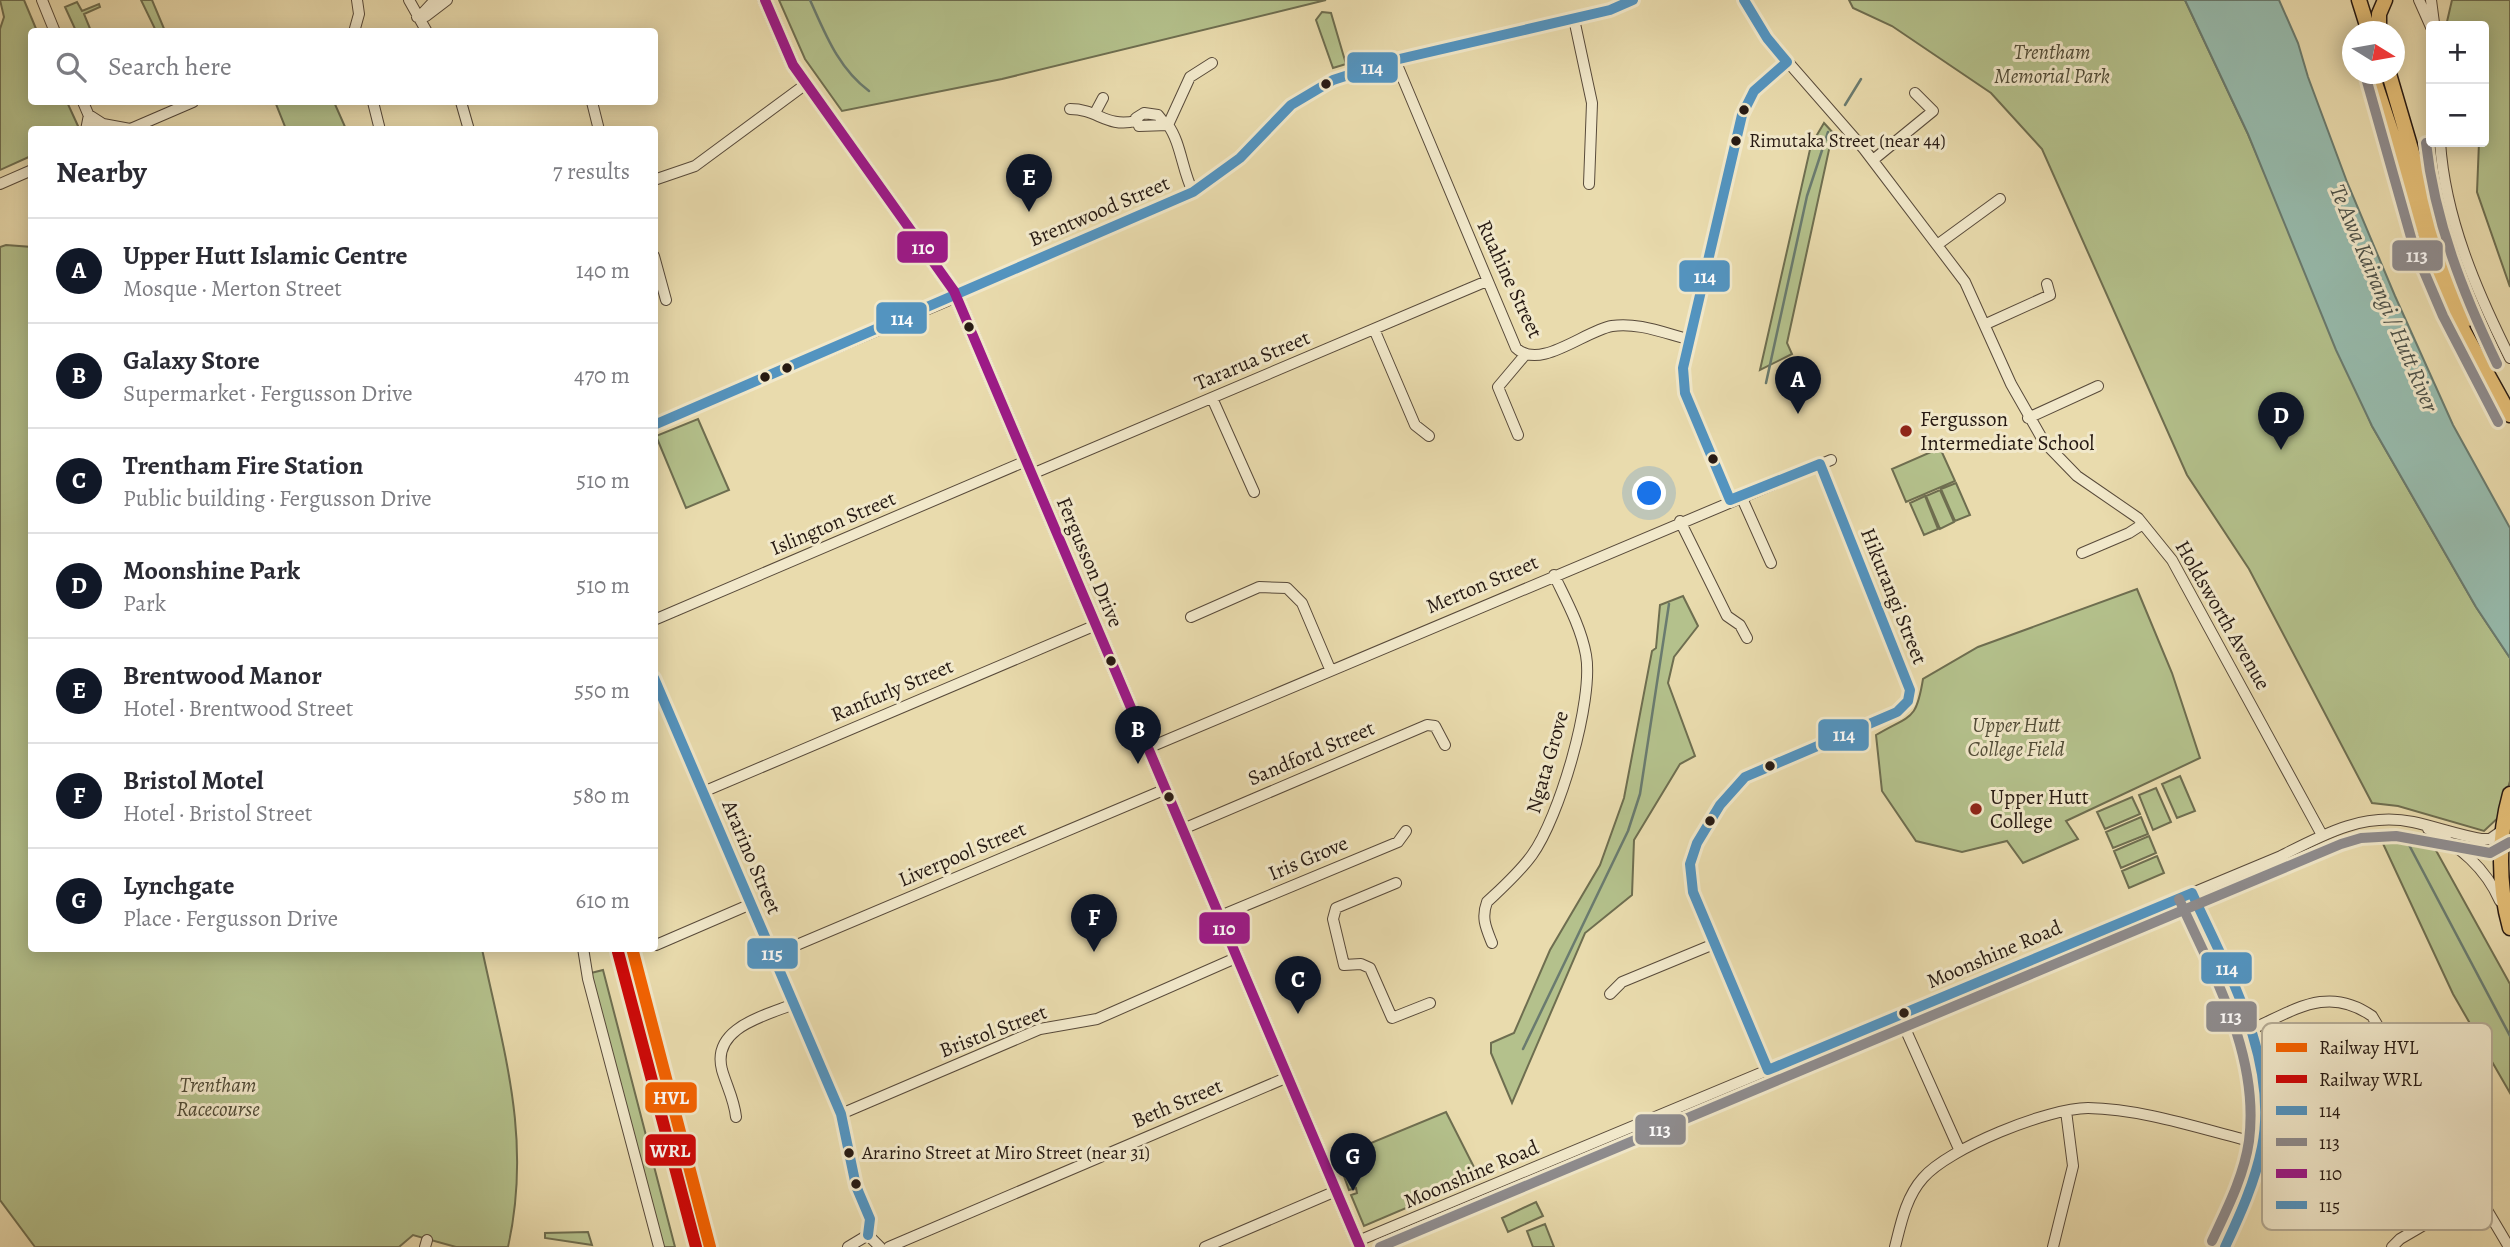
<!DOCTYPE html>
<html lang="en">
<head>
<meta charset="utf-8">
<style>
  :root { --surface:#fff; --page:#f2f2f3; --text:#2b2b33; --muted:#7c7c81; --line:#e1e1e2; --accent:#111827 }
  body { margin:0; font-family:Alegreya,serif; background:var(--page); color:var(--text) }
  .controls { position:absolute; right:21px; top:21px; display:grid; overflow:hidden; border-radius:7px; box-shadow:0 4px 18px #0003 }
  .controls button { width:63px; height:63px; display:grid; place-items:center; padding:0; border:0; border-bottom:2px solid var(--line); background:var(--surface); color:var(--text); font:35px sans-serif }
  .compass { position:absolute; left:2342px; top:21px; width:63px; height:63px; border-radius:50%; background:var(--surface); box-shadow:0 4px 18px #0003; rotate:101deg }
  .you { position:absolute; left:1650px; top:494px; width:24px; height:24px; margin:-18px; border:5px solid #fff; border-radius:50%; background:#1a73e8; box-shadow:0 0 0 10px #1a73e833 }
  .badge { display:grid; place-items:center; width:46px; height:46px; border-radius:50%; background:var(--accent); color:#fff; font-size:23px; font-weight:700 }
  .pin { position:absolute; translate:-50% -58px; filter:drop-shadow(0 2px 4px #0008) }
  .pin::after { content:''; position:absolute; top:37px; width:24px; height:21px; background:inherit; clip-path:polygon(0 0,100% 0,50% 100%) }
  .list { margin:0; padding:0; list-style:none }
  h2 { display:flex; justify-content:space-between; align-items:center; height:91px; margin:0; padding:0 28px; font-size:30px }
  h2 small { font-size:23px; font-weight:400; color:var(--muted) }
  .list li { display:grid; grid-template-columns:46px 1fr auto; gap:21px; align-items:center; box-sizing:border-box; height:105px; padding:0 28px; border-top:2px solid var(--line) }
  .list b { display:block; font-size:26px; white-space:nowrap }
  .list p { margin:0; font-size:23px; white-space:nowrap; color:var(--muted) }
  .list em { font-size:23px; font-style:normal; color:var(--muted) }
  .icon { flex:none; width:38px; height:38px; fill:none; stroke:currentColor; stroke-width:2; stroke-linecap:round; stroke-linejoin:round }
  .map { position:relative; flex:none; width:2510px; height:1247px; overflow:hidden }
  .search { position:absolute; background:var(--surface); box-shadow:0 4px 18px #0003; left:28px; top:28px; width:630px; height:77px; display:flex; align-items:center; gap:18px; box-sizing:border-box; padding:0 24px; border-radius:7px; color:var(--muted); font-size:26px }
  .panel { position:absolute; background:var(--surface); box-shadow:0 4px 18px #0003; left:28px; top:126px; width:630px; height:826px; border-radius:7px }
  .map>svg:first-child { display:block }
  .green { fill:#b4c18c; stroke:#6e6e50; stroke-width:2 }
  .water { fill:#97bbad; stroke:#6a7b6f; stroke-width:2 }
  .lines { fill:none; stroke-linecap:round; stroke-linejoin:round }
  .stream { stroke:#6a7b6f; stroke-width:2.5 }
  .minor-casing { stroke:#584a3a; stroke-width:12 }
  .major-casing { stroke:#271a13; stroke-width:15 }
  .highway-casing { stroke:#271a13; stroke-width:17 }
  .minor { stroke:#f1e8ca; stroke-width:10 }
  .major { stroke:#e4be76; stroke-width:12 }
  .highway { stroke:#e4be76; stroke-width:14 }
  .rail { stroke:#271a13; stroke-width:2.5; stroke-dasharray:12 12; stroke-linecap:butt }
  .bus-1-casing { stroke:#f1e8ca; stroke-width:16 }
  .bus-2-casing { stroke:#f1e8ca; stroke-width:16 }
  .bus-3-casing { stroke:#f1e8ca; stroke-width:16 }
  .bus-4-casing { stroke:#f1e8ca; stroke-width:16 }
  .bus-1 { stroke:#5394c0; stroke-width:10 }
  .bus-2 { stroke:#8e8c8e; stroke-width:10 }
  .bus-3 { stroke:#9c1a87; stroke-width:10 }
  .bus-4 { stroke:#5394c0; stroke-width:10 }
  .rail-1-casing { stroke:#f1e8ca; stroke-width:18 }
  .rail-2-casing { stroke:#f1e8ca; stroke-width:18 }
  .rail-1 { stroke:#f46201; stroke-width:12 }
  .rail-2 { stroke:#ce0808; stroke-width:12 }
  .bus-dot { fill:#271a13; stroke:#f1e8ca; stroke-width:2.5 }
  .poi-dot { fill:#8f2418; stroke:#f1e8ca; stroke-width:2.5 }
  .labels { text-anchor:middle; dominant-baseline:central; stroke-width:6; stroke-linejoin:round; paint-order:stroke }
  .bus-label { font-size:19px; fill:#271a13; stroke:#f1e8ca; text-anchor:start }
  .park-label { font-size:21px; font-style:italic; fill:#514c37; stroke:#f1e8ca }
  .street-label { font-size:21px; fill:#271a13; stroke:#f1e8ca }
  .poi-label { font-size:21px; fill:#271a13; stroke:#f1e8ca; text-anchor:start }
  .water-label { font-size:23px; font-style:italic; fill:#4e5249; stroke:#f1e8ca }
  .key { fill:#f1e8ca; stroke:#b4aa93; stroke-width:2 }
  .key-label { font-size:19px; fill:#271a13 }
  .line-badge { stroke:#f1e8ca; stroke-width:2.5 }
  .badge-label { font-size:19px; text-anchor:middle; font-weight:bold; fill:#fff }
</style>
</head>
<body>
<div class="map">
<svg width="2510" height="1247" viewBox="0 0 2510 1247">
  <rect width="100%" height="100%" fill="#e9dbad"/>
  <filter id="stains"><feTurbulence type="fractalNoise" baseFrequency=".00286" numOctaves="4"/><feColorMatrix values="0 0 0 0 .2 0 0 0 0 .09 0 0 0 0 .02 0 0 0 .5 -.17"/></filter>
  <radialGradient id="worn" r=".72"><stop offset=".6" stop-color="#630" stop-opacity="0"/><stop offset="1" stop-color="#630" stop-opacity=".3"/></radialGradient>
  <path class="green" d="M0,0h24l13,31 -5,1v70h35l11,24 -2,3 -44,1 -1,26 -31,14v-141l4,-12z
    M141,0h11l13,31h-9z
    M779,0h547l-324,79 -160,32 -37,-52z
    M1849,0h336l63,134 124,292 104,181 34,51v123l-10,35 -16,15 -86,-25 -26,-3 -123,-234 -62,-94 -145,-326 -51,-56 -99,-67 -39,-18z
    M2452,0h58v287l-33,-95 2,-50h5v-116h-38z
    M77,2l5,9 17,-7 1,3 -16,7 7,17h-15l-11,-24z
    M1322,12l9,1 15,51 -13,4 -17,-48z
    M282,102h52l12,27h-60l-10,-25z
    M1824,123l11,12 -5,10 -43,198 5,11 -32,16 51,-225z
    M6,245l26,2v701l450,1c22,104 50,190 26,298h-52l-43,-12 -14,12h-364l-35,-47v-953z
    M698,419l31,71 -43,18 -30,-72z
    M1940,448l15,33 -49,21 -14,-33z
    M1956,483l14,32 -15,6 -14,-32z
    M1940,490l14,32 -14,7 -14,-33z
    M1925,496l13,33 -14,6 -14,-32z
    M2137,589l35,84 28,85 -134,63 12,18 -55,24 -16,-22 -45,11 -46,-11 -34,-50 -6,-56c35,-21 40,-13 47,-56l55,-32z
    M1683,596l15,30 -24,31 -6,26 27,73 -15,8 -46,76 -2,55 -47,38 -73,170 -21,-50v-10l23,-10 36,-83 50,-85 24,-67 28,-147 4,-3 4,-43z
    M2180,776l15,35 -18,7 -15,-34z
    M2156,788l15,34 -18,8 -14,-35z
    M2132,797l8,17 -35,15 -8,-17z
    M2141,817l7,17 -35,14 -7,-16z
    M2379,835l49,1 82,148v109l-57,-99z
    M2149,836l7,17 -35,15 -7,-17z
    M2157,856l7,17 -35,15 -7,-17z
    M603,970l72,277h-15l-69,-274z
    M1446,1112l33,65 -115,49 -13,-31 6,-2 -1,-5 -7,2 -12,-33z
    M1536,1202l7,14 -35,16 -6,-14z
    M1545,1224l9,23h-21l-6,-16z
    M588,1232l4,13 -47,-7v-5z"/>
  <path class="water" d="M2185,0h94l19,43 10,34 39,105 48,114 58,129 57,103v130l-34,-51 -104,-181 -36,-76 -88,-216z"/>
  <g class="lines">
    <path class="stream" d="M810,0c15,33 28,68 59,91
      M1845,105l16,-26
      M1766,383l41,-187 21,-64
      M2408,843l102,193
      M1523,1049l105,-218 12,-37 29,-190"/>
    <g class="minor-casing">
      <path id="minor" d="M42,0l13,32
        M409,0l18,32
        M1744,0l23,38 97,111 101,133 46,102 33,58 33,34 61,42 34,42 150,275
        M2419,0l12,27
        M2431,0l3,23
        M421,15l14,-15
        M417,17l9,-1 21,-16
        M1574,19l18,84 -3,81
        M354,32l5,-18 -2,-14
        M1395,60l121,288c24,23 68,-17 96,-22 25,-4 52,7 76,13
        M83,102l12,28
        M373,102l7,28
        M461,102l8,28
        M592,102l7,28
        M1070,109c28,0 36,19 66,12
        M1095,113l8,-15
        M1166,125l-8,-10 -14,-2 -8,5 3,8 29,-1c13,18 14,45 25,67
        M1168,125l22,-48 22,-14
        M86,130l3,-15 14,9 27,5
        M128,130l65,-28
        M2440,142c5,76 36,148 70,216
        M1873,160l60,-49 -18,-18
        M654,180l41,-14 111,-82
        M0,184l32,-14
        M1937,245l63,-46
        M654,256l12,44
        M1986,324l64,-29 -3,-11
        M1374,329l41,96 14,11
        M1212,398l42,94
        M2028,418l70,-32
        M654,425l293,-124 16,-11 230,-98 47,-34 51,-53 42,-25 62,-20 215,-50 23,-10
        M1518,435l-20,-48 27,-32
        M1032,474l455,-193
        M1741,496l30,67
        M1730,500l-45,-107 -2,-25 59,-253 12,-24 33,-29
        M1680,521l47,95 13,9 7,13
        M2082,553l47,-20 14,-9
        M1191,617l68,-30 28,1 15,15 28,66
        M654,620l372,-159
        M654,677l187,437 15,72 14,33 -2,16
        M1148,748l683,-288
        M703,792l393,-167
        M1183,829l244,-104 8,1 10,19
        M2428,829c32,18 57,38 72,72
        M1396,883l-60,25 -3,11 11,46 17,-1 9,4 22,50 38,-15
        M2192,893c40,92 98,186 61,290 -8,22 -18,43 -28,64
        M1220,916l178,-74 8,-11
        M1492,943c-6,-15 -11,-25 -5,-41 16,-15 32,-29 45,-47 27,-37 62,-155 54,-200 -5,-28 -20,-55 -32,-80
        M656,945l95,-41
        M583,948l5,31 71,268
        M773,955l393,-166
        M1610,994l12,-12 92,-38
        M1899,1015l60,134
        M2252,1029c43,-19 76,-44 120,-13l137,231
        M1768,1070l-75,-178c-2,-9 -4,-18 -3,-28 3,-23 36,-73 55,-87l152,-65 11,-11 2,-11 -90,-226
        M841,1114l199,-85 57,-10 141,-62
        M736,1117c-2,-18 -9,-30 -14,-47 -11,-42 42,-54 72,-66
        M868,1235l12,12
        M1358,1241l923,-385c43,-22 83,-44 132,-34 23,5 45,13 68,17h9l13,-9
        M425,1247l2,-7
        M848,1247l20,-12
        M889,1247l399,-170
        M1205,1247l131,-56
        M1895,1247c6,-24 11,-50 28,-69 26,-30 125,-70 165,-70 58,1 119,23 174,36
        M2053,1247l20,-81 -7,-55
        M2392,1247l8,-8 77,-45"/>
    </g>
    <g class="major-casing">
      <path id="major" d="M765,0l28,65 161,226 406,956"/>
    </g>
    <g class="highway-casing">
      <path id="highway" d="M2359,0l10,32
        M2379,32v-18l6,-14
        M2372,74l66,198 26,60 46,83
        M2389,74l49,167 30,78
        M2510,794c-12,42 -12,92 0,134"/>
    </g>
    <use href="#minor" class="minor"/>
    <use href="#major" class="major"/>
    <use href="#highway" class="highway"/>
    <path class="rail" d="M625,948l78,299"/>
    <g class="bus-1-casing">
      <path id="bus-1" d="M1744,0l23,38 20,24
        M654,425l539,-233 47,-34 51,-53 42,-25 62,-20 215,-50 23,-10
        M1730,500l-45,-107 -2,-25 59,-253 12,-24 33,-29
        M1730,500l90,-36
        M2192,893c35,77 87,167 70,254 -7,35 -22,68 -37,100
        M1768,1070l-75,-178 -3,-28 7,-21 23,-38 25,-28 152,-65 11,-11 2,-11 -90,-226
        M1768,1070l424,-177"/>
    </g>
    <g class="bus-2-casing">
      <path id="bus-2" d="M2366,78l48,170 29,68 55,106
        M2426,143c9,80 37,150 71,221
        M2179,899c34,75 81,156 70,242 -5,35 -22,68 -37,100
        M1380,1247l961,-403 20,-6 35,-2 94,17 20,-11"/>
    </g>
    <g class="bus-3-casing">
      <path id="bus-3" d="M765,0l28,65 161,226 406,956"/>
    </g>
    <g class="bus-4-casing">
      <path id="bus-4" d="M654,678l187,436 15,72 14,33 -2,16"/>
    </g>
    <use href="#bus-1" class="bus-1"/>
    <use href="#bus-2" class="bus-2"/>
    <use href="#bus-3" class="bus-3"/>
    <use href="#bus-4" class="bus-4"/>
    <g class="rail-1-casing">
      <path id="rail-1" d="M632,948l78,299"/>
    </g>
    <g class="rail-2-casing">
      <path id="rail-2" d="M618,952l78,295"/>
    </g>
    <use href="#rail-1" class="rail-1"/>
    <use href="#rail-2" class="rail-2"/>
  </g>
  <g class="bus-dot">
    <circle cx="1326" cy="84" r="6"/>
    <circle cx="1744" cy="110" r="6"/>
    <circle cx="1736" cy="141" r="6"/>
    <circle cx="969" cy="327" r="6"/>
    <circle cx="787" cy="368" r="6"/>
    <circle cx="765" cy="377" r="6"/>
    <circle cx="1713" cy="459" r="6"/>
    <circle cx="1111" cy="661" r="6"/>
    <circle cx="1770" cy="766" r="6"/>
    <circle cx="1169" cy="797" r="6"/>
    <circle cx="1710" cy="821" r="6"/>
    <circle cx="1904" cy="1013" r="6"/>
    <circle cx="849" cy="1153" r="6"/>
    <circle cx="856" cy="1184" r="6"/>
  </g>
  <g class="poi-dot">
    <circle cx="1906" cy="431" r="7"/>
    <circle cx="1976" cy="809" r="7"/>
  </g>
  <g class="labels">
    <g class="bus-label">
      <text x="1749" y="141">Rimutaka Street (near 44)</text>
      <text x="862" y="1153">Ararino Street at Miro Street (near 31)</text>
    </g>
    <g class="park-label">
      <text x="2052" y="52">Trentham<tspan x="2052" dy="24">Memorial Park</tspan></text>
      <text x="2016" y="725">Upper Hutt<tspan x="2016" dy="24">College Field</tspan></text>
      <text x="218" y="1085">Trentham<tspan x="218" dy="24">Racecourse</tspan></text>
    </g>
    <g class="street-label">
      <text transform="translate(1099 211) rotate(-23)">Brentwood Street</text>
      <text transform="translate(1510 279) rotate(65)">Ruahine Street</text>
      <text transform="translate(1252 360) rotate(-23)">Tararua Street</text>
      <text transform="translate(833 523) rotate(-23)">Islington Street</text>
      <text transform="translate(1090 562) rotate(67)">Fergusson Drive</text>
      <text transform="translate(1482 584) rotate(-23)">Merton Street</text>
      <text transform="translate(1894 596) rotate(68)">Hikurangi Street</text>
      <text transform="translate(2223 615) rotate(60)">Holdsworth Avenue</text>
      <text transform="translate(892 690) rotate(-23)">Ranfurly Street</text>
      <text transform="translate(1311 753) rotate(-23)">Sandford Street</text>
      <text transform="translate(1547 762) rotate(-74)">Ngata Grove</text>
      <text transform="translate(962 854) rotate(-23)">Liverpool Street</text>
      <text transform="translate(752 857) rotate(67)">Ararino Street</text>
      <text transform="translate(1308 858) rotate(-23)">Iris Grove</text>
      <text transform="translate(1994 954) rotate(-23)">Moonshine Road</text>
      <text transform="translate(993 1031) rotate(-21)">Bristol Street</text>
      <text transform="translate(1177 1103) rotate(-23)">Beth Street</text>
      <text transform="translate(1471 1174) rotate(-23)">Moonshine Road</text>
    </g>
    <g class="poi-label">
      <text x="1920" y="419">Fergusson<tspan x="1920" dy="24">Intermediate School</tspan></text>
      <text x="1990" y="797">Upper Hutt<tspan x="1990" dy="24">College</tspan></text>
    </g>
    <g class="water-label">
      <text transform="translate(2384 298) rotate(67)">Te Awa Kairangi / Hutt River</text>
    </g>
  </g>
  <rect x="2262" y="1023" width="230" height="207" rx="10" class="key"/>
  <rect x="2276" y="1043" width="31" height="9" fill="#f46201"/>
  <rect x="2276" y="1075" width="31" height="8" fill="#ce0808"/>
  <rect x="2276" y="1106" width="31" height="9" fill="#5394c0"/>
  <rect x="2276" y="1138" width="31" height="8" fill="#8e8c8e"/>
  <rect x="2276" y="1169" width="31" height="9" fill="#9c1a87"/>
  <rect x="2276" y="1201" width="31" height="8" fill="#5394c0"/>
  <g class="key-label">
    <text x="2319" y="1054">Railway HVL</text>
    <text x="2319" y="1086">Railway WRL</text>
    <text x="2319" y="1117">114</text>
    <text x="2319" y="1149">113</text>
    <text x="2319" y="1180">110</text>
    <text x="2319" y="1212">115</text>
  </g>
  <g class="line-badge">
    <rect x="1346" y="51" width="53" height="33" rx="7" fill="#5394c0"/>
    <rect x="896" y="230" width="53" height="34" rx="7" fill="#9c1a87"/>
    <rect x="2391" y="239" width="53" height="33" rx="7" fill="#8e8c8e"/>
    <rect x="1678" y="259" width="53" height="34" rx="7" fill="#5394c0"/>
    <rect x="875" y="301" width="53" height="34" rx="7" fill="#5394c0"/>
    <rect x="1817" y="718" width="53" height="34" rx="7" fill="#5394c0"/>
    <rect x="1198" y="911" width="53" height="34" rx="7" fill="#9c1a87"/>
    <rect x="746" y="937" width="53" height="33" rx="7" fill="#5394c0"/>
    <rect x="2200" y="951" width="53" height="34" rx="7" fill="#5394c0"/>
    <rect x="2205" y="1000" width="53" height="33" rx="7" fill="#8e8c8e"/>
    <rect x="644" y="1081" width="54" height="33" rx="7" fill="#f46201"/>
    <rect x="1634" y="1113" width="53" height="33" rx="7" fill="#8e8c8e"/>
    <rect x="644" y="1133" width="53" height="34" rx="7" fill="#ce0808"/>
  </g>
  <g class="badge-label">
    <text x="1372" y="74">114</text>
    <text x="923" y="254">110</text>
    <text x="2417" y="262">113</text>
    <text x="1705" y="283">114</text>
    <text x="902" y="325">114</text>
    <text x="1844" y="741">114</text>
    <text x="1224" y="935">110</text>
    <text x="772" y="960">115</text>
    <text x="2227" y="975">114</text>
    <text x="2231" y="1023">113</text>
    <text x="671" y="1104">HVL</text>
    <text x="1660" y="1136">113</text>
    <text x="670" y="1157">WRL</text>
  </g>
  <rect width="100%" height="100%" filter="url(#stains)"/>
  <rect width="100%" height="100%" fill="url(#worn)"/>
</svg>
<div class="controls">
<button>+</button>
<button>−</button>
</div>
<svg class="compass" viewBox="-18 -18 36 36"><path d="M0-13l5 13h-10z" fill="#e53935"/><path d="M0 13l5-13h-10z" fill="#7c7c81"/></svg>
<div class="you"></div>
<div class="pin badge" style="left:1798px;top:414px">A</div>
<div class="pin badge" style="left:1138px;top:764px">B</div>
<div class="pin badge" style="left:1298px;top:1014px">C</div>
<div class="pin badge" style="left:2281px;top:450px">D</div>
<div class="pin badge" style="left:1029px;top:212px">E</div>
<div class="pin badge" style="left:1094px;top:952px">F</div>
<div class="pin badge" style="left:1353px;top:1191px">G</div>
<div class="search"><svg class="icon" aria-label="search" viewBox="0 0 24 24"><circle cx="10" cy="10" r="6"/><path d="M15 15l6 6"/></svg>Search here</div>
<section class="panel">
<h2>Nearby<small>7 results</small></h2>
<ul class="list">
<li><span class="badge">A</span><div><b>Upper Hutt Islamic Centre</b><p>Mosque · Merton Street</p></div><em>140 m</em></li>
<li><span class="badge">B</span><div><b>Galaxy Store</b><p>Supermarket · Fergusson Drive</p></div><em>470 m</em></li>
<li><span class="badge">C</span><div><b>Trentham Fire Station</b><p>Public building · Fergusson Drive</p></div><em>510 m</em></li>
<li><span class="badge">D</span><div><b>Moonshine Park</b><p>Park</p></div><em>510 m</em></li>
<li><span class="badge">E</span><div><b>Brentwood Manor</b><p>Hotel · Brentwood Street</p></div><em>550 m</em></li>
<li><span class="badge">F</span><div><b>Bristol Motel</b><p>Hotel · Bristol Street</p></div><em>580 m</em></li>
<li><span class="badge">G</span><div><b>Lynchgate</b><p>Place · Fergusson Drive</p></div><em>610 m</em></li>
</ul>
</section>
</div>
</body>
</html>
